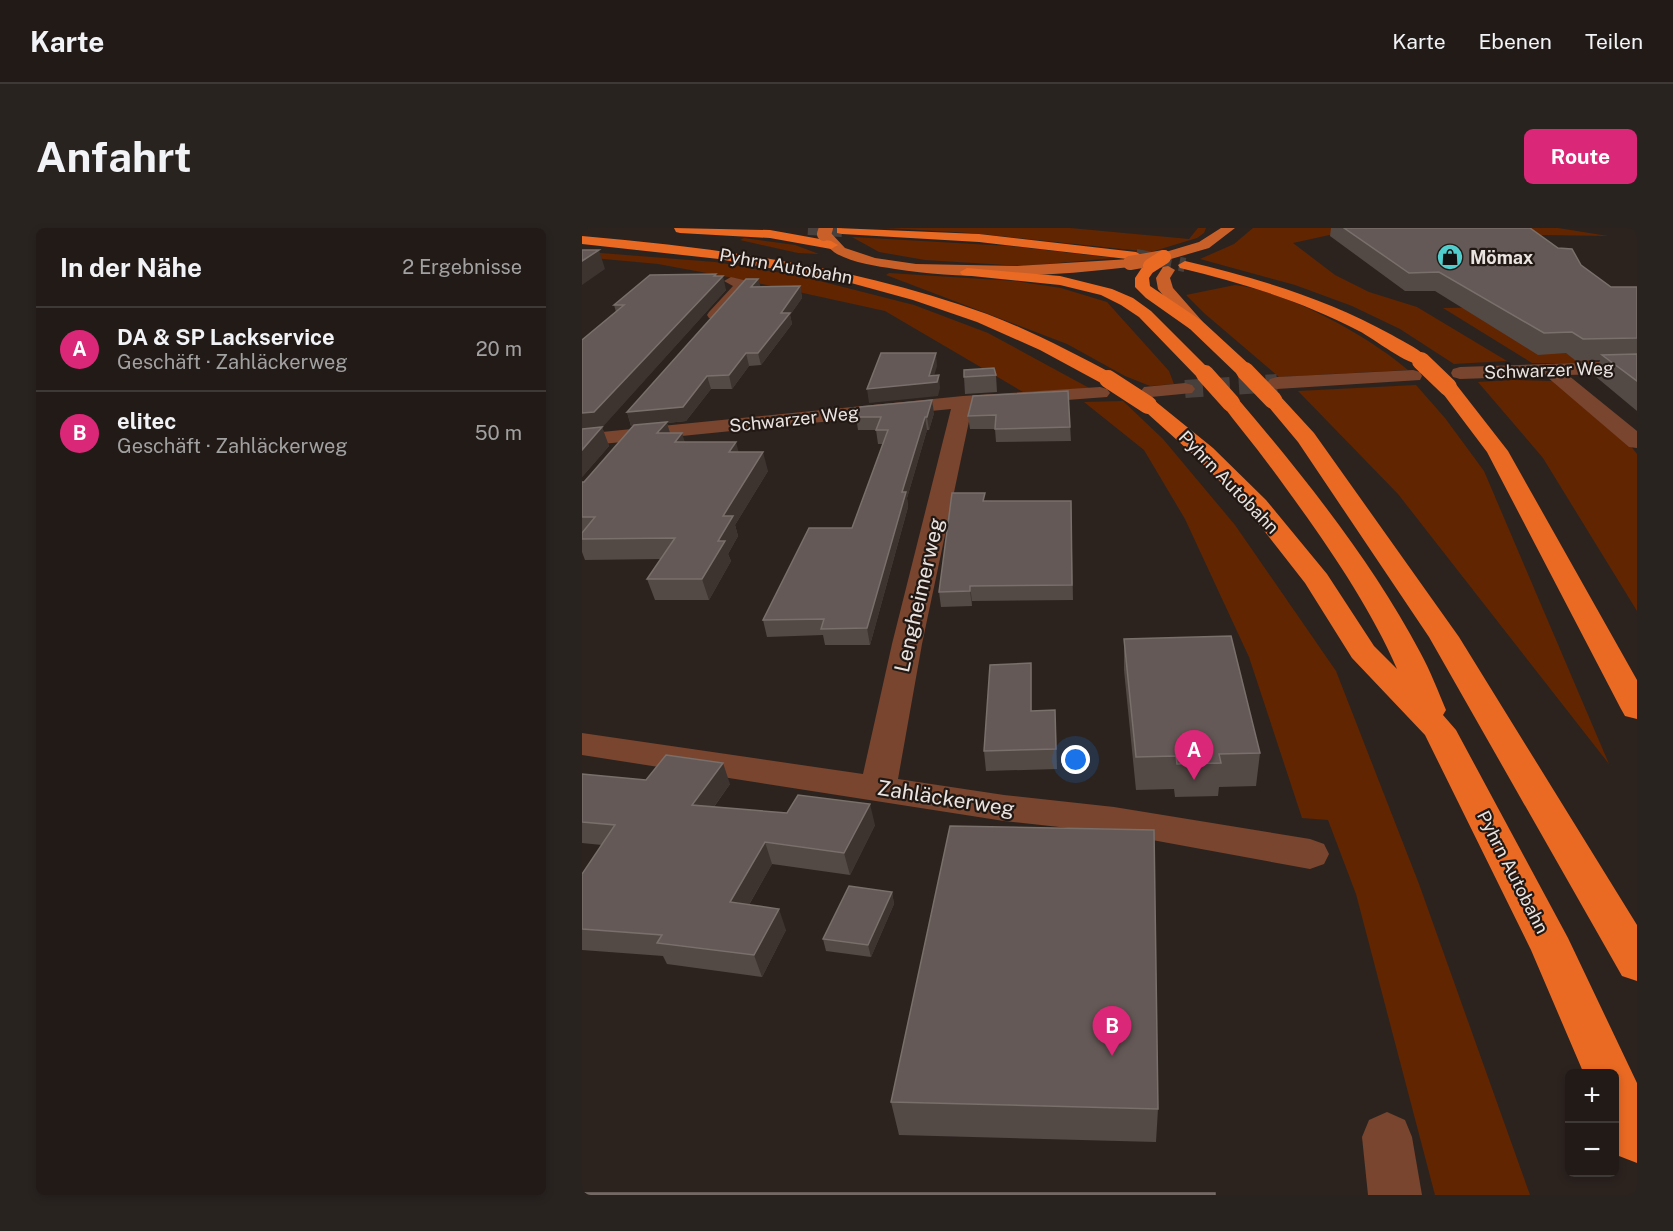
<!DOCTYPE html>
<html lang="de">
<head>
<meta charset="utf-8">
<style>
  :root { --surface:#211a17; --page:#292320; --text:#f1f3f6; --muted:#a2a1a1; --line:#3e3836; --accent:#db2777 }
  body { margin:0; font-family:"Public Sans",sans-serif; background:var(--page); color:var(--text) }
  .controls { position:absolute; right:18px; bottom:18px; display:grid; overflow:hidden; border-radius:9px; box-shadow:0 3px 9px #0003 }
  .controls button { width:54px; height:54px; display:grid; place-items:center; padding:0; border:0; border-bottom:2px solid var(--line); background:var(--surface); color:var(--text); font:30px sans-serif }
  .you { position:absolute; left:494px; top:532px; width:21px; height:21px; margin:-15px; border:4px solid #fff; border-radius:50%; background:#1a73e8; box-shadow:0 0 0 9px #1a73e833 }
  .badge { display:grid; place-items:center; width:39px; height:39px; border-radius:50%; background:var(--accent); color:#fff; font-size:20px; font-weight:700 }
  .pin { position:absolute; translate:-50% -50px; filter:drop-shadow(0 2px 3px #0008) }
  .pin::after { content:''; position:absolute; top:32px; width:21px; height:18px; background:inherit; clip-path:polygon(0 0,100% 0,50% 100%) }
  .list { margin:0; padding:0; list-style:none }
  h2 { display:flex; justify-content:space-between; align-items:center; height:78px; margin:0; padding:0 24px; font-size:26px }
  h2 small { font-size:20px; font-weight:400; color:var(--muted) }
  .list li { display:grid; grid-template-columns:39px 1fr auto; gap:18px; align-items:center; box-sizing:border-box; height:84px; padding:0 24px; border-top:2px solid var(--line) }
  .list b { display:block; font-size:22px; white-space:nowrap }
  .list p { margin:0; font-size:20px; white-space:nowrap; color:var(--muted) }
  .list em { font-size:20px; font-style:normal; color:var(--muted) }
  .map { position:relative; flex:none; width:1055px; height:967px; overflow:hidden; border-radius:9px }
  header { display:flex; align-items:center; gap:36px; box-sizing:border-box; height:84px; padding:0 30px; background:var(--surface); border-bottom:2px solid var(--line) }
  header strong { font-size:28px }
  nav { display:flex; gap:33px; margin-inline-start:auto; font-size:21px }
  .intro { display:flex; align-items:center; justify-content:space-between; box-sizing:border-box; height:144px; padding:0 36px }
  h1 { margin:0; font-size:42px }
  .button { padding:15px 27px; border-radius:9px; background:var(--accent); color:#fff; font-size:21px; font-weight:700 }
  main { display:flex; gap:36px; padding:0 36px }
  aside { flex:1; background:var(--surface); border-radius:9px; box-shadow:0 3px 9px #0003 }
  .map>svg:first-child { display:block }
  .green { fill:#622501 }
  .lines { fill:none; stroke-linecap:round; stroke-linejoin:round }
  .minor-tunnel { stroke:#48403c; stroke-width:18; stroke-dasharray:18 9; stroke-linecap:butt }
  .motorway-tunnel { stroke:#48403c; stroke-width:14; stroke-dasharray:14 8; stroke-linecap:butt }
  .minor { fill:#79452e; fill-rule:evenodd }
  .primary { fill:#ca6029; fill-rule:evenodd }
  .motorway { fill:#ea6a23; fill-rule:evenodd }
  .primary-bridge { stroke:#ca6029; stroke-width:14 }
  .motorway-bridge-far1 { stroke:#ea6a23; stroke-width:14 }
  .motorway-bridge { stroke:#ea6a23; stroke-width:18 }
  .wall { fill:#534945 }
  .shaded-wall { fill:#3d332f }
  .building { fill:#645956; stroke:#796f6b; stroke-width:1.5 }
  .labels { text-anchor:middle; dominant-baseline:central; stroke-width:4.5; stroke-linejoin:round; paint-order:stroke }
  .far-poi-label { font-size:18px; font-weight:bold; fill:#eae4e1; stroke:#221915; text-anchor:start }
  .far-street-label { font-size:18px; fill:#eae4e1; stroke:#221915 }
  .street-label { font-size:21px; fill:#eae4e1; stroke:#221915 }
</style>
</head>
<body>
<header>
<strong>Karte</strong>
<nav><a>Karte</a><a>Ebenen</a><a>Teilen</a></nav>
</header>
<div class="intro"><h1>Anfahrt</h1><a class="button">Route</a></div>
<main>
<aside>
<h2>In der Nähe<small>2 Ergebnisse</small></h2>
<ul class="list">
<li><span class="badge">A</span><div><b>DA &amp; SP Lackservice</b><p>Geschäft · Zahläckerweg</p></div><em>20 m</em></li>
<li><span class="badge">B</span><div><b>elitec</b><p>Geschäft · Zahläckerweg</p></div><em>50 m</em></li>
</ul>
</aside>
<div class="map">
<svg width="1055" height="967" viewBox="0 0 1055 967">
  <rect width="100%" height="100%" fill="#2c231f"/>
  <path class="green" d="M303,0h185l119,11 9,-11h8l-2,5 -7,5 -46,14 -180,-19z
    M671,0h305l50,8 -265,-4 -50,11 42,32 34,17 48,15 90,54 -53,3 -54,-35 -48,-23 -57,-21 -95,-26 34,-15z
    M270,9l157,9 105,12 -90,8 -99,-6 -46,-8z
    M162,10l51,7 24,9 -21,-1 -58,-13z
    M6,24l127,10 85,14 114,29 74,28 103,56 -68,3 -138,-81 -146,-32 -81,-15 -76,-7z
    M307,45l125,8 47,7 46,14 62,69 5,13 -24,2 -25,-10 -58,-32 -181,-69z
    M653,57c52,6 134,51 173,85l-129,7 -75,-64 -18,-18z
    M1055,77l-49,55 14,3h-70l-89,-55z
    M931,152l40,1 77,64 7,9v157l-94,-153 -65,-76z
    M834,157l29,33 39,53 125,293 -211,-270 -100,-103z
    M541,173l40,38 72,86 101,146 83,213 111,311h-95l-79,-301 -28,-74 -26,-2 -53,-161 -64,-138 -41,-69 -60,-48z"/>
  <g class="lines">
    <path class="minor-tunnel" d="M603,161l92,-6"/>
    <path class="motorway-tunnel" d="M226,0l34,2
      M554,28l49,9"/>
    <path class="minor" d="M149,49l17,4 3,3 -30,34h-12l-2,-3 2,-3 24,-26 -9,-5z
      M1055,133v12l-69,2 69,56v17l-8,-1 -83,-71 -86,3 -7,-2 -2,-4 2,-4 7,-2z
      M831,142l7,2 2,4 -2,4 -143,9 -7,-2 -3,-4 3,-4 7,-2z
      M603,155l7,2 3,4 -3,4 -41,4 -7,-2 -3,-4 3,-4z
      M518,159l7,2 3,4 -3,4 -135,10 -50,237 -24,135 106,16 110,12 196,32 14,5 5,10 -5,10 -14,5 -196,-36 -110,-12 -422,-66v-22l281,41 29,-130 59,-235 -369,37v-12l381,-38z
      M805,884l18,8 7,17 10,58h-54l-6,-58 7,-17z"/>
    <path class="primary" d="M639,0h14l-26,20 -45,13 -7,-4 2,-3 40,-12z
      M242,2l5,1 16,17 30,10 41,6 101,2 113,-7 7,4 -7,4c-77,9 -158,14 -235,2 -19,-3 -41,-6 -58,-15 -7,-4 -15,-14 -19,-20z
      M586,38l7,4 -5,8 3,10 29,33 2,4 -2,4h-12l-32,-40 -2,-11 7,-11z"/>
    <path class="motorway" d="M92,0l96,2 61,11 7,4 -7,4 -61,-11 -90,-5 -4,-1z
      M255,0l142,6 157,18 7,4 -7,4 -157,-18 -137,-8 -5,-1z
      M0,8c138,12 275,31 405,78 45,17 86,39 128,61l3,4 -3,4h-14l-61,-33 -63,-28 -64,-22 -62,-17 -132,-24 -137,-15z
      M603,33c72,17 142,38 207,74 12,7 30,15 38,26l-3,4c-16,4 -52,-26 -68,-34 -57,-30 -117,-48 -179,-63l-2,-3z
      M568,34l7,4 -8,12 1,8 52,35 50,46 2,4 -2,4h-14l-48,-46 -44,-31 -11,-11v-9l10,-15z
      M385,40l93,8 52,13 21,9 18,13 63,63 -2,4h-14l-59,-61 -18,-12 -20,-10 -41,-10 -98,-10 -2,-3z
      M866,153l7,2 53,68 129,229v39l-12,-3 -4,-7 -134,-257 -49,-65 3,-4z
      M691,166l7,2 34,37 145,204 178,288v56l-15,-5 -193,-339 -131,-195 -35,-42 3,-4z
      M649,169l7,2c65,76 135,164 182,253 10,18 18,39 26,58l-3,5 13,15 112,208 69,145v80l-18,-7 -5,-11v-71h-30l-53,-124 -106,-215 -73,-77 -47,-75 -57,-73 -51,-52 -59,-53 3,-4h14l58,47 53,52 61,74 47,72 23,23c-30,-70 -83,-143 -128,-204 -15,-21 -33,-41 -48,-62l3,-4z"/>
    <path class="primary-bridge" d="M242,6l2,-6
      M548,35l34,-6"/>
    <path class="motorway-bridge-far1" d="M568,38l14,-9"/>
    <path class="motorway-bridge" d="M839,133l27,26
      M663,143l28,29
      M623,146l26,29
      M526,151l40,26"/>
  </g>
  <path class="wall" d="M749,0h199l81,59h26v124l-42,-35 5,-16 -24,1 -10,-8 -28,2 -103,-64h-30l-75,-55z
    M135,48l9,14 -124,137 7,19 -27,31 34,-165 -2,-7z
    M176,51l2,8 40,-1 2,12 -12,17 2,9 -31,41 -12,1 -17,23h-21l-25,32 -19,2 3,10 15,9 54,10 29,19 -33,54 3,11 -10,18 3,7 -22,39h-54l-8,-21 14,-20 -76,1 -3,-8v-70h2l49,-56h-2l-4,-14z
    M414,147l1,17 -32,2 -1,-17z
    M486,163l3,50 -75,1 -1,-13h-25l-2,-13z
    M352,185l-5,17h-2l-20,68 1,9 -38,138h-45l-2,-10 -56,2 -4,-17 89,-92 31,-84h-5l-2,-14h-18l-2,-13z
    M404,273h85l2,99 -101,1v5l-31,1 -2,-15z
    M542,411l136,114 -4,33 -37,1 -1,9 -43,1 -1,-8 -38,1 -12,-120z
    M449,435l1,19v29l24,19 1,39 -71,2 -2,-20z
    M0,546l64,6 84,4 -16,23 161,18 -25,50 -78,-11 -23,41 37,25 -24,47 -95,-13 -4,-8 -81,-6v-76l20,-29 -20,-2z
    M310,664l2,12 -23,53 -45,-6 -3,-12z
    M309,874l267,7 -2,33 -257,-7z"/>
  <path class="shaded-wall" d="M17,22l6,19 -23,16v-24z
    M134,46l2,7 5,-5 3,14 -126,140 -18,2v-19z
    M176,51l3,11 -10,-3z
    M218,58l2,12 -12,17 2,9 -31,41 -3,-12 23,-40z
    M164,125l3,13 -17,23 -3,-14z
    M354,125l1,13 -5,17 7,-8 1,13 -2,8 -69,7 -2,-14z
    M125,148l4,13 -25,32 -19,2 5,17 -15,-7 9,-10 -35,3 -4,-14z
    M350,172l2,13 -5,17 -2,-13z
    M343,189l2,13 -20,68 1,9 -38,138 -3,-17 35,-136z
    M20,199l7,19 -27,31v-27z
    M100,205l6,19 -13,-10z
    M154,214l5,19 -12,-9z
    M181,224l5,19 -33,54 3,11 -10,18 3,7 -22,39 -7,-21 16,-38 5,-25z
    M388,358l2,15v5l-2,-15z
    M449,435l1,19v49l-1,-20z
    M141,535l7,21 -30,42 -8,-21z
    M288,576l5,21 -25,50 -6,-22z
    M183,614l7,22 -34,60 -8,-22z
    M310,664l2,12 -23,53 -3,-12z
    M197,681l7,21 -24,47 -8,-22z"/>
  <path class="building" d="M762,0h186l28,20 14,1 9,16 30,22h26v51l-54,1 -11,-7 -28,1 -105,-61 -30,1z
    M0,22h17l-17,11z
    M134,46l-2,2h9l-129,136 -12,1v-73l42,-35h-10l36,-30z
    M164,51h12l-7,8 49,-1 -19,27h9l-32,40h-12l-17,22 -22,1 -24,31 -56,5z
    M299,125h55l-7,23 10,-1 -2,7 -70,7z
    M1055,126v27l-35,-26z
    M412,140l2,7 -32,2v-7z
    M486,163l2,36 -75,2 1,-14 -28,1 5,-20z
    M350,172l-5,17h-2l-23,75h4l-39,136 -46,1 3,-10 -61,1 46,-92h43l36,-98h-12l5,-13h-25l4,-10z
    M85,194l-10,11h25l-7,9h61l-7,10h34l-40,64h10l-15,25h7l-23,38h-55l28,-41 -93,1v-6l13,-16h-13v-35h2l50,-57z
    M20,199l-20,23v-21z
    M370,265h33l-2,8h88l1,84 -102,1v5l-31,1z
    M649,408l29,117 -41,1 2,9 -44,1 -1,-8 -40,1 -12,-118z
    M449,435v48l24,-1 1,39 -72,2 6,-86z
    M84,527l57,8 -31,42 95,8 11,-18 72,9 -26,49 -79,-11 -35,60 49,7 -25,46 -97,-12 5,-8 -80,-6v-55l33,-49 -33,-3v-48l64,6z
    M368,598l204,4 4,279 -267,-7z
    M267,658l43,6 -24,53 -45,-6z
    M0,965h633v2h-633z"/>
  <defs>
    <g id="shop-disc" transform="scale(1.35)"><circle r="9.5" fill="#52cdcd" stroke="#221915"/><path d="M-5-2.5h2.3a2.7 3.5 0 0 1 5.4 0H5L5.5 6h-11ZM-1.5-2.5h3a1.5 2.3 0 0 0-3 0Z" fill="#111"/></g>
  </defs>
  <g fill-rule="evenodd">
    <use href="#shop-disc" x="868" y="29"/>
  </g>
  <g class="labels">
    <g class="far-poi-label">
      <text x="888" y="29">Mömax</text>
    </g>
    <g class="far-street-label">
      <text transform="translate(204 38) rotate(10)">Pyhrn Autobahn</text>
      <text transform="translate(967 142) rotate(-2)">Schwarzer Weg</text>
      <text transform="translate(212 191) rotate(-6)">Schwarzer Weg</text>
      <text transform="translate(647 254) rotate(46)">Pyhrn Autobahn</text>
      <text transform="translate(931 644) rotate(63)">Pyhrn Autobahn</text>
    </g>
    <g class="street-label">
      <text transform="translate(337 367) rotate(-77)">Lengheimerweg</text>
      <text transform="translate(364 570) rotate(9)">Zahläckerweg</text>
    </g>
  </g>
</svg>
<div class="controls">
<button>+</button>
<button>−</button>
</div>
<div class="you"></div>
<div class="pin badge" style="left:612px;top:552px">A</div>
<div class="pin badge" style="left:530px;top:828px">B</div>
</div>
</main>
</body>
</html>
